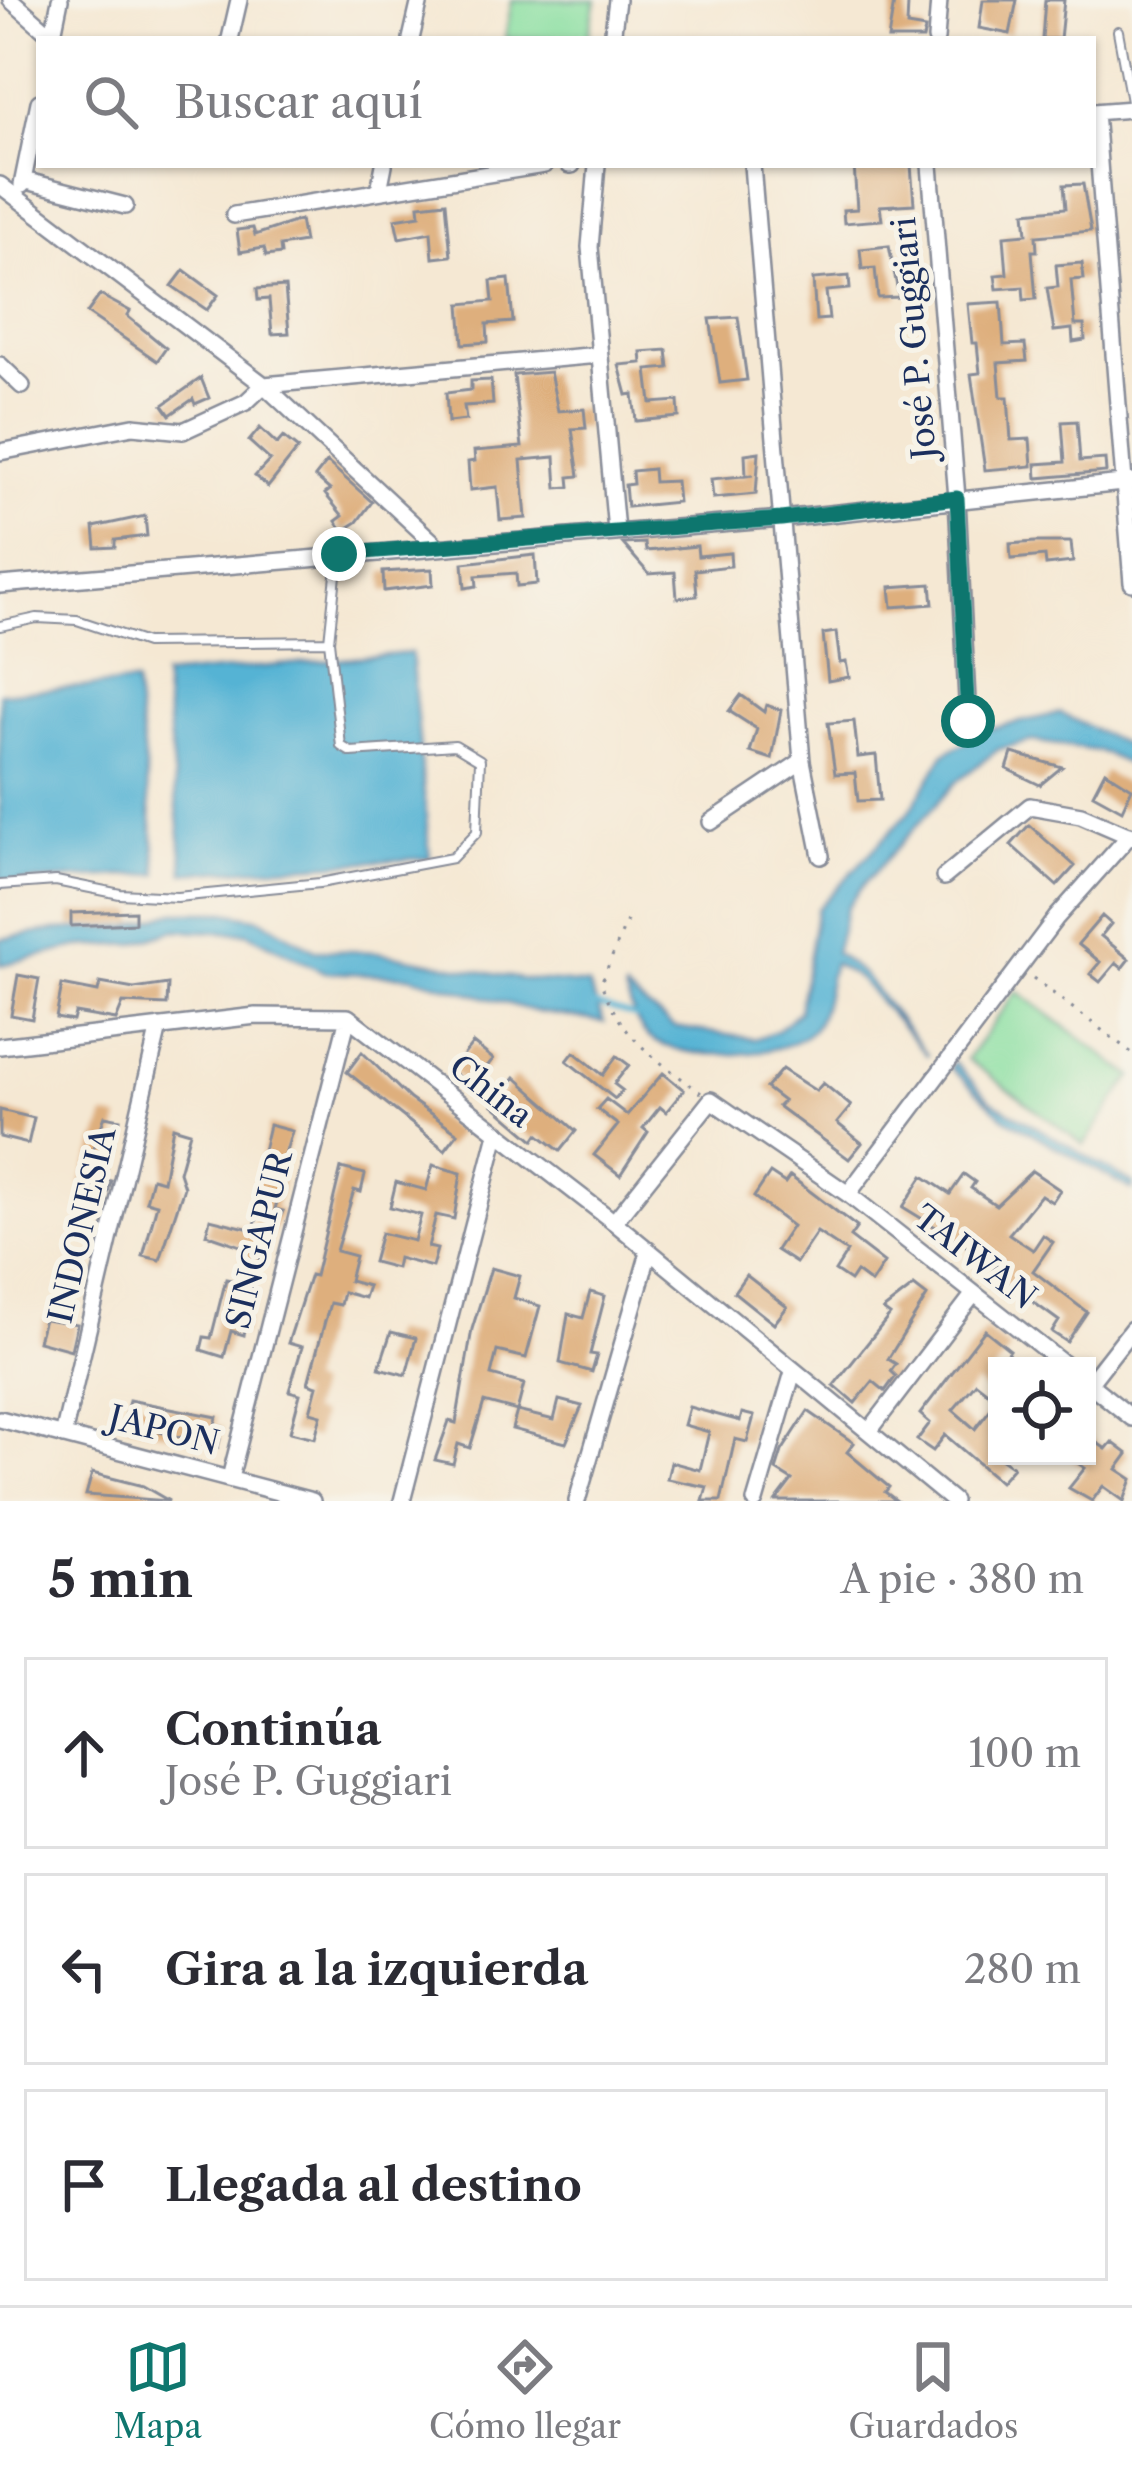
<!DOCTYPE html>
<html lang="es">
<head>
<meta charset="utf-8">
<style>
  :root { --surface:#fff; --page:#f2f2f3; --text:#2b2b33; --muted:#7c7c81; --line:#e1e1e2; --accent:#0f766e }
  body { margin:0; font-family:"Libre Caslon Text",serif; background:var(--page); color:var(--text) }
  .controls { position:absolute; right:36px; bottom:36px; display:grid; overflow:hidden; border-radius:0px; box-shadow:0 3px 9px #0004 }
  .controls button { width:108px; height:108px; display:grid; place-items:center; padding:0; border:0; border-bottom:3px solid var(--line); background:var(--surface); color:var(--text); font:60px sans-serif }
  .stop { position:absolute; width:36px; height:36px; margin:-27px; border:9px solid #0f766e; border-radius:50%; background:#fff }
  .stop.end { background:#0f766e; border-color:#fff; box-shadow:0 3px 12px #0008 }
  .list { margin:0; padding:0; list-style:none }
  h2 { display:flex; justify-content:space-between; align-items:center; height:156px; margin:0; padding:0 48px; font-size:51px }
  h2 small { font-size:39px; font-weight:400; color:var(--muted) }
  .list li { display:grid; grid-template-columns:78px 1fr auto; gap:36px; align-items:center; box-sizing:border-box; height:192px; margin:0 24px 24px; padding:0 24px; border:3px solid var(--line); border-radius:0px }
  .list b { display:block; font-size:45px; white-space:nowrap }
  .list p { margin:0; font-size:39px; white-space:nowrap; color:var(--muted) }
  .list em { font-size:39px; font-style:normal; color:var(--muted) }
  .icon { flex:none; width:66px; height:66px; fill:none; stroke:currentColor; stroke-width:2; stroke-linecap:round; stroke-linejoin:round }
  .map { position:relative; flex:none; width:1132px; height:1501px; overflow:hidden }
  .search { position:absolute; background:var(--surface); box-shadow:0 3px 9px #0004; left:36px; right:36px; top:36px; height:132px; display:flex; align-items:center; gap:30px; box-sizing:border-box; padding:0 42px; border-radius:0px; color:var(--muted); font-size:45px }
  .sheet { height:804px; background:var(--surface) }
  nav { display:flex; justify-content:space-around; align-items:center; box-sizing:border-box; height:168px; border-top:3px solid var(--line); background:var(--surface); font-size:33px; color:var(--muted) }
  nav a { display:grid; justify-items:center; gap:6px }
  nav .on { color:var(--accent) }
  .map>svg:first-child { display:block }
  .green { fill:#89dfa1; stroke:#528780; stroke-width:3 }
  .water { fill:#55b3d4; stroke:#387199; stroke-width:3 }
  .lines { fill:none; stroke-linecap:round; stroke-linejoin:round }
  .stream { stroke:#55b3d4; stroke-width:4.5 }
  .building { fill:#deaf7d }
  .service-casing { stroke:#888c98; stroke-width:12 }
  .minor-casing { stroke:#888c98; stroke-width:20 }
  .path { stroke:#888c98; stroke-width:3; stroke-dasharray:3 9; stroke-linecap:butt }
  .service { stroke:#fff; stroke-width:8 }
  .minor { stroke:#fff; stroke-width:15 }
  .route { stroke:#0f766e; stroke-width:15 }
  .labels { text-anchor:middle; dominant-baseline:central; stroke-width:10; stroke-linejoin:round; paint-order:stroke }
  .street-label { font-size:33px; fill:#1b2f5e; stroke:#f7f3e8 }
</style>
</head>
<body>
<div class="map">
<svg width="1132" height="1501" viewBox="0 0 1132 1501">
  <rect width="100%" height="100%" fill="#f7f3e8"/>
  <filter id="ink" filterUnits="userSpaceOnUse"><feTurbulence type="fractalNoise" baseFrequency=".00833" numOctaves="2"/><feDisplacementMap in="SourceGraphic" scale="24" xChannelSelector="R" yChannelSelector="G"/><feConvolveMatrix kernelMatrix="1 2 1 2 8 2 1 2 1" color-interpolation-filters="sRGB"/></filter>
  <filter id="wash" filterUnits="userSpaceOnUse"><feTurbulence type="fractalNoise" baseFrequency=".004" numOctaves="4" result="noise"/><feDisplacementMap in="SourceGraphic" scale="48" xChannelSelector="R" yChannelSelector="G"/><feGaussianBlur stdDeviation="2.7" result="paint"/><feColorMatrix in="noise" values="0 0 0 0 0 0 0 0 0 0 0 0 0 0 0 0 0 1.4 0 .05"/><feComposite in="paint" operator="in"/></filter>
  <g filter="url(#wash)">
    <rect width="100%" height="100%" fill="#f5e8d3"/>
    <path class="green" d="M512,0h84l-8,39h-83z
      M1017,991l115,85 -48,69 -117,-86z"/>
    <path class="water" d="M411,653l19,205 -246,15 -21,-197z
      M135,683l23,191 -158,9v-190z
      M1060,713l72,35v18l-34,-15 -66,-10 -33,8 -42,32 -93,103 -17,23 -12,46 28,21 65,82 -69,-77 -26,-16c-6,18 -7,45 -17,62 -23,36 -134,37 -166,13 -13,-9 -19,-33 -26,-48l50,37 80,12 23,-8 22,-20 18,-102 93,-98 34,-57 42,-24z
      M175,912h51l35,7 54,31 62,2 144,27 67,6 16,37 -67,-10 -127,-36 -86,-4 -77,-39 -72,-3 -41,14 -56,3 -78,18v-26l56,-9 73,-3z
      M954,1062l36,38 142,83v7l-127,-72 -55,-51z"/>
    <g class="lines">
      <path class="stream" d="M592,1004l47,14"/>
    </g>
    <g id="blocks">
      <path class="building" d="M983,0h34l-7,34 -31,-6z
        M1045,0h19l-4,39h-18z
        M894,2l14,1 -1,23 18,3 -2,10h-35z
        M854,165h57l3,39 -34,2 2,14 -38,3 -1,-13 14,-1z
        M1083,184l8,47 -55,5 1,15h-5l4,48 -12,1 -1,-13 -26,2 -2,-14 12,-1 -3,-38 23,-2 -2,-22 41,-4 -2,-23z
        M446,202l5,54 -18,2 -2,-26 -32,6 -4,-19 25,-4 -1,-10z
        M300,220l4,22 -24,4 1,8 -15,2 -2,-8 -24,4 -3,-22 16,-2 2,7z
        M889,246l10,51 -21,1 -3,-30 -13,1 -2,-20z
        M1082,263l2,16 -13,1 4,45h9l1,15 -12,2 -1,-13 -18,2 -7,-43 11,-1 -2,-22z
        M184,270l34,25 -11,15 -35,-24z
        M849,276l1,13 -24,2 3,28 -13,1 -3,-41z
        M509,279l4,43 -26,2 1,18 -25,2 -3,-40 33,-3 -2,-20z
        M285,287l4,46 -17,1 -3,-35 -11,1 -1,-11z
        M100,295l30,16 -3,5 39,32 -9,13 -70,-48z
        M1001,302l3,43 21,-1 2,17 -29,2 3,34h7l3,43 19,-1 2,27 -47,4 -14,-96 9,-1 -3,-30h-5l-4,-39z
        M738,317l9,63 -27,3 -10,-64z
        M667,350l2,18 -22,2 4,33 27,-2 1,16 -43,4 -3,-27 -6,1 -8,-30 23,-2 -1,-11z
        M550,372l8,39 26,-2 2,19 -14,1 7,47 -10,1 1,10 -13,1 -2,-31 -34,3 5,58 -26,2 -3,-33 -27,3 -2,-28 7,-1 -1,-10 48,-4 -8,-72z
        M201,378l8,20 -14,6 -2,-5 -23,16 -7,-10z
        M491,380l2,24 -29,2 2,14 -18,2 -2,-29 25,-3v-9z
        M1077,421l3,40 25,-2 1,13 -69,6 -1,-14 29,-2 -3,-40z
        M260,428l17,16 6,-7 15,12 -30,38 -13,-11 15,-16 -21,-19z
        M759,452l-3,42 -43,4 -2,-19 42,-4 -7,1 -1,-22z
        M327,462l45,40 -15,20 -14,9 -7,-10 7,-5 -18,-22 5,-4 -15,-13z
        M653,469l1,13 22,-1 2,21 -51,5 -2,-22 8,-1 -1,-13z
        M145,516l2,20 -32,4v7l-19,1 -2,-21z
        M1035,542h36l2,20 -27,3 -1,-9 -34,3 -1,-15z
        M645,543l1,8 51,-5 1,10 32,-3 1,13 -36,4 2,26 -20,2 -2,-26 -26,2 -26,-30z
        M535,555l2,29 -20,2 -1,-13 -40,3 1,10 -12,2 -2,-25z
        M432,569l1,16 -49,6 -1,-19z
        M931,584l2,20 -41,3 -2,-20z
        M836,632l4,31 6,-1 3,15 -21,4 -5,-47z
        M741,695l23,17 2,-7 15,5 -9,49 -22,-7 7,-23 -28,-18z
        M854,721l4,36 18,-2 4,45 -22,1 -3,-28 -20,1 -7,-51z
        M1012,753l50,14 -22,18 -33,-16z
        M1105,771l27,17 -10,22 -29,-16z
        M1029,825l46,41 -18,20 -46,-41z
        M135,911v12l-64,3v-13z
        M1102,916l9,8 -10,12 28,23 -7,9 -6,-5 -16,19 -10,-8 10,-12 -22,-18z
        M18,975l21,4 -7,40 -21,-4z
        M100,983l34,6 34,-5 -1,21 -44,-2 -7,17 -41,-7 -2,8 -17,-3 6,-33 36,7z
        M473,1043l20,16 -22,28 -20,-16z
        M362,1052l48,47 48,34 -13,17 -98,-78z
        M574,1052l29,23 14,-19 12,9 -15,19 8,6 -7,9 -48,-38z
        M782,1069l34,22 7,-8 28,23 -14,17 25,20 -13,16 -71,-53 5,-5 -17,-13z
        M663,1073l21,17 -18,22 -6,-5 -17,21 5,4 -28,43 -26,-20 24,-30 -21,-16 9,-10 21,16z
        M515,1077l61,54 -16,20 -22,-17 -4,6 -41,-35z
        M0,1110l34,8 -6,26 -28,-7z
        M105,1116l15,3 -16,60 7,2 -3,11 -28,-7z
        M269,1125l23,6 -14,48 5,1 -8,29 8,2 -28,60 -11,64 -13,-4 -7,26 -23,-7 3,-13 7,1 15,-59 10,2 8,-34 -38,-13 4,-15 44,11 8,-34 -9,-2z
        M173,1127l17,5 -11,40 5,15 -24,73 -17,-4 14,-52 -11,-3 6,-23 11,3z
        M433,1165l28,8 -7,46 -18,-4 -8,32 9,2 -5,18 -34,-9 -2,10 -23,-6 8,-29 33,8 7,-26 -31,-8 6,-25 30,8z
        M341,1168l24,6 -4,18 -7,-2 -18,61 19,5 -6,25 19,5 -4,12 -21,-6 -3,13 -10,-2 -22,80 9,3 -7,26 11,3 -6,23 -25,-6 10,-38 -11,-3 13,-44 -14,-4 22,-68 5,1z
        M1032,1171l28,19 -8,12 -11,-7 -32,39 24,16 10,-15 10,7 -20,29 54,41 -20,30 -15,-10 7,-11 -67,-49 5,-7 -94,-58 20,-31 27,18 14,-20 11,8 -4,6 25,17z
        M770,1173l15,10 5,-7 67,51 -7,10 34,26 -13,20 -15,-11 -6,9 -15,-10 12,-19 -30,-20 -21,31 -20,-13 16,-24 -38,-29z
        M491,1268l29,8 -6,22 26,8 -14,52 -29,-7 -6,24 33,9 -7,27 -33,-9 -14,46 -12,-4 -5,20 -18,-4 14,-39 7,2 16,-94z
        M746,1275l41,32 -13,17 -40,-32z
        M914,1286l13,10 -39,63 8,5 -5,7 5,5 -11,15 -12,-10 -18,22 -21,-18 56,-70 -7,-5z
        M590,1292l15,4 -15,58 7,1 -5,17 -32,-9 8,-49 15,4z
        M44,1319l33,5 -6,26 -33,-9z
        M985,1330l25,20 -19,25 6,9 -7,10 -14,-11 -23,27 22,19 22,-28v55l16,11 -13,15 -55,-47 -12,16 -16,-11 13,-17 -10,-9z
        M391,1332l25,6 -10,37 -27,-7z
        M129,1400l88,17 -2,8 8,2 -5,20 -94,-24z
        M559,1400l23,6 -16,37 -54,-14 5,-18 37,9z
        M689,1407l51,14 2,-8 12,3 -7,26 -12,-3 -14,62h-18l4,-14 -40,-8 4,-17 29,8 9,-38 -25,-7z
        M808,1411l46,32 -7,9 42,35 -4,5 12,9h-121l16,-21 -16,-10 6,-19z
        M1087,1436l19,13 6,-7 16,12 -11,15 15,10 -8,22 -21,-15 -11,15 -23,-13 16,-20 -18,-12h20z
        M92,1473l51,13 26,15 -83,-6z"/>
    </g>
  </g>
  <g filter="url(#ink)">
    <use href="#blocks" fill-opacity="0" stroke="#888c98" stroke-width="3"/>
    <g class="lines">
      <g class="service-casing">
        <path id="service" d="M1118,31l14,76
          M0,626l37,-8 40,2 69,23 183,-2 9,-85
          M0,885l56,-4 64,13 57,3 143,-14 132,-25 25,-26 3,-72 -25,-15 -104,7 -10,-6 -12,-105"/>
      </g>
      <g class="minor-casing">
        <path id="minor" d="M11,0l41,36
          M52,39l8,-39
          M230,39l9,-39
          M411,39l9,-39
          M612,39l5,-39
          M936,39l3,-39
          M1093,112l39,-3
          M1095,112l37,471
          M569,165h3
          M597,165l-7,82 26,284
          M752,165l50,596 19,95
          M930,165l27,333 11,223
          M23,180l102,26
          M0,185l264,200 173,161
          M22,185l17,-83
          M379,190l5,-25
          M234,215l310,-50
          M0,365l22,21
          M0,452l133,-26 50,5 63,-29 18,-17 335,-30
          M0,585l781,-66 351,-37
          M711,822l91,-61
          M944,877l86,-71 51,9 51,22
          M0,1046l256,-30 92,1 266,205 339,279
          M848,1194l208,-276 74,-83
          M614,1222l97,-122 137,94 218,172
          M1087,1382l45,36
          M1089,1384l43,-55
          M0,1419l312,82
          M870,1430l103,-135
          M63,1436l96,-409
          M230,1478l118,-461
          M402,1501l95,-367
          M577,1501l72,-249
          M755,1501l38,-129"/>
      </g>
      <path class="path" d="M627,921l-26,62c22,58 52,73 100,110
        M1033,978l99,75"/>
      <use href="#service" class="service"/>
      <use href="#minor" class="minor"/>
    </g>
  </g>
  <g class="lines" filter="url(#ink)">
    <path class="route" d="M339,554l442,-35 176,-21 11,223"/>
  </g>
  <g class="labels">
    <g class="street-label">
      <text transform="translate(914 338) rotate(-95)">José P. Guggiari</text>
      <text transform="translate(491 1091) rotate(38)">China</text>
      <text transform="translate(82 1225) rotate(-77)">INDONESIA</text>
      <text transform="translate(259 1240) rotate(-76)">SINGAPUR</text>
      <text transform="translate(975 1257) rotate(38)">TAIWAN</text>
      <text transform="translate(164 1430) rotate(14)">JAPON</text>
    </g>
  </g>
</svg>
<div class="controls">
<button><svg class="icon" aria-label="locate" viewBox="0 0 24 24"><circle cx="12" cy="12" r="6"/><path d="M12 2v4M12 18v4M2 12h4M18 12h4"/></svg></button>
</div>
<div class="stop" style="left:968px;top:721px"></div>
<div class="stop end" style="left:339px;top:554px"></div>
<div class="search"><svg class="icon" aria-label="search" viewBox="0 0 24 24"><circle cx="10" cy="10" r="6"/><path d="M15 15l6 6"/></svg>Buscar aquí</div>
</div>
<section class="sheet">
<h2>5 min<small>A pie · 380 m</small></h2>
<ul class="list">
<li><svg class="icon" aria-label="ahead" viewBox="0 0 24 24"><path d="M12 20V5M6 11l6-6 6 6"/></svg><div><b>Continúa</b><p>José P. Guggiari</p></div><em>100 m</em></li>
<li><svg class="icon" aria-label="left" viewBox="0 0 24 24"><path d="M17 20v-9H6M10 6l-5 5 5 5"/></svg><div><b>Gira a la izquierda</b></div><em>280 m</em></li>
<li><svg class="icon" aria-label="arrive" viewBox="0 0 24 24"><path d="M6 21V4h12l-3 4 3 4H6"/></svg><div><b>Llegada al destino</b></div></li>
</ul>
</section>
<nav>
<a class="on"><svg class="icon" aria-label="map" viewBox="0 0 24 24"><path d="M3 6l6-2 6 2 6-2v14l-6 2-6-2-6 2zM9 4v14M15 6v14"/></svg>Mapa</a>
<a><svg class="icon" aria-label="directions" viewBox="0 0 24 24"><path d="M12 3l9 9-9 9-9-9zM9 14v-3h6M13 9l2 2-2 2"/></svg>Cómo llegar</a>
<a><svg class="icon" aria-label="saved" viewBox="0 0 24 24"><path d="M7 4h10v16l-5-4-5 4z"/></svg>Guardados</a>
</nav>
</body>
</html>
